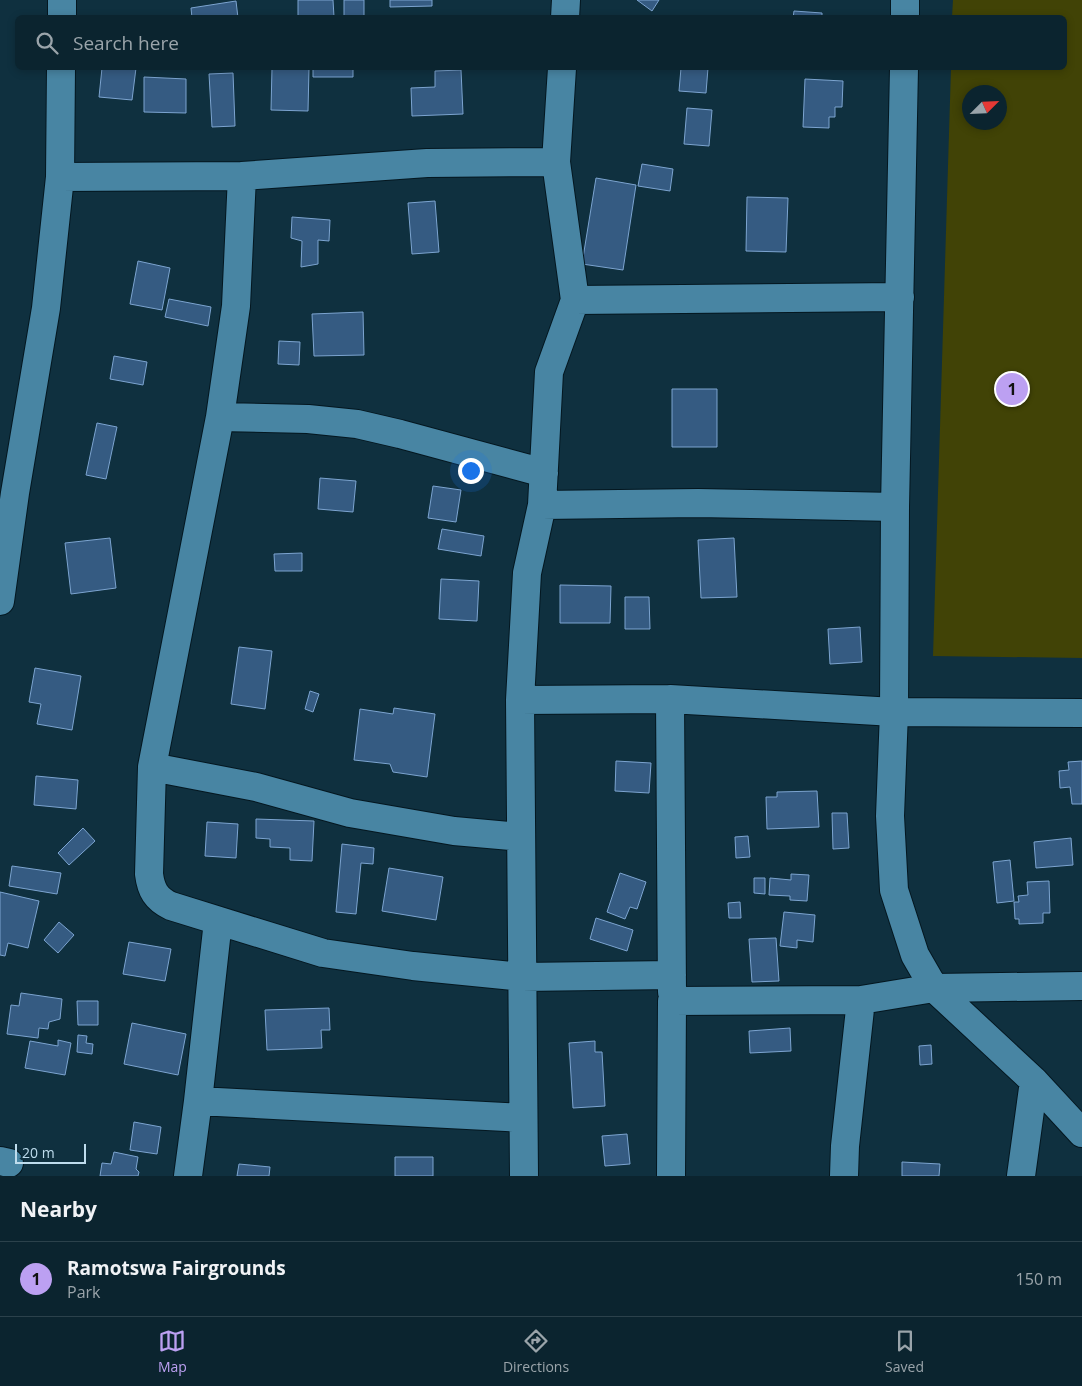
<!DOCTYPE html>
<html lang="en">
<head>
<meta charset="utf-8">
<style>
  :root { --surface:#0b242f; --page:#142c37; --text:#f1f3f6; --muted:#9aa4aa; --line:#2b414b; --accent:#bca0f2 }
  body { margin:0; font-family:"Open Sans",sans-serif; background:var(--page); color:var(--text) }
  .compass { position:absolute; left:962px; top:85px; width:45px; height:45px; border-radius:50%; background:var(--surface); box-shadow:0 2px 8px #0003; rotate:66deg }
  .scale { position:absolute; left:15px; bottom:12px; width:71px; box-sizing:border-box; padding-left:5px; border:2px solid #bedced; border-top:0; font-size:14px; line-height:18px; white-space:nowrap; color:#bedced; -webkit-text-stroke:4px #0f303f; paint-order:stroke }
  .you { position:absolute; left:470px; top:470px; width:18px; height:18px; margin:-12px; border:4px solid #fff; border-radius:50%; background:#1a73e8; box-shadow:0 0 0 8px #1a73e833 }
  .badge { display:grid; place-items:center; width:32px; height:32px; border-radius:50%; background:var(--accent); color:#111; font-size:16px; font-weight:700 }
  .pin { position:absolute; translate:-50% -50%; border:2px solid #fff; box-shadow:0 1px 5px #0006 }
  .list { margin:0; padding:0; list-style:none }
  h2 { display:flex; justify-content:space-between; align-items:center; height:65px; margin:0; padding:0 20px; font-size:21px }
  h2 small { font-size:16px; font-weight:400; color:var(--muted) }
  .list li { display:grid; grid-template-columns:32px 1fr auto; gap:15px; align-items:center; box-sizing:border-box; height:75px; padding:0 20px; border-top:1px solid var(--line) }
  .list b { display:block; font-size:19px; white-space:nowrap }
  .list p { margin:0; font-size:16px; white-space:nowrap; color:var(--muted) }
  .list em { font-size:16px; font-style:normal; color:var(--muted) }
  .icon { flex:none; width:28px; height:28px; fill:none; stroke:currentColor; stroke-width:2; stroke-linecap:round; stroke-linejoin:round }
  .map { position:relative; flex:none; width:1082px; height:1176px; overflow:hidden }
  .search { position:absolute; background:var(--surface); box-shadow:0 2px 8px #0003; left:15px; right:15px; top:15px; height:55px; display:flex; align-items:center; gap:12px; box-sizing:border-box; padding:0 18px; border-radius:8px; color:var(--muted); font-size:19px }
  .sheet { height:140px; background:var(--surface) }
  nav { display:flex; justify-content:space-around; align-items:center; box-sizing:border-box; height:70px; border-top:1px solid var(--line); background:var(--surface); font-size:14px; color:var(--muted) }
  nav a { display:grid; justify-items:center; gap:2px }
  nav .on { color:var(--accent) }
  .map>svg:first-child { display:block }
  .green { fill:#414306; fill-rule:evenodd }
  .building { fill:#355b82; stroke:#7ca4d0 }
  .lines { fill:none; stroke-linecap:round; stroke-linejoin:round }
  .minor-casing { stroke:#041720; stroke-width:30 }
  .minor { stroke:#4885a3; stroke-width:28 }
</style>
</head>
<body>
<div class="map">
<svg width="1082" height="1176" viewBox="0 0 1082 1176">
  <rect width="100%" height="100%" fill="#0f303f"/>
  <path class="green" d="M953,0h129v658l-149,-2 18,-588h113v-50l-112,-1zM970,92h30v30h-30z"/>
  <path class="building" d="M298,0h35l1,17 -36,1z
    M344,0h20v16h-20z
    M390,0h42v6l-42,1z
    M637,0h22l-7,11z
    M236,1l2,17h-46l-1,-10z
    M794,11l28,2v5h-29z
    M102,68h34l-4,32 -33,-3z
    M272,68h37l-1,43 -37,-1z
    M313,68h40v9h-40z
    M681,68h27l-2,25 -27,-2z
    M461,70l2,44 -51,2 -1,-28 24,-1v-16z
    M233,73l2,53 -23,1 -3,-53z
    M144,77l42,2v34l-42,-1z
    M805,79l38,2 -1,26h-7v10h-6v11l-26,-1z
    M687,108l25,2 -3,36 -25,-2z
    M642,164l31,5 -3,22 -32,-5z
    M596,178l40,7 -13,85 -41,-6z
    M747,197l41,1 -2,54 -40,-1z
    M435,201l4,51 -27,2 -4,-51z
    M292,217l38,3 -1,21 -11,-1v24l-17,3 1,-26 -11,-3z
    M138,261l32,7 -8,42 -32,-6z
    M169,299l42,8 -3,19 -43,-9z
    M363,312l1,43 -50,1 -2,-42z
    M279,341l21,1 -1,23 -21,-1z
    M114,356l33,6 -4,23 -33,-6z
    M672,389h45v58h-45z
    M97,423l20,4 -11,52 -20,-4z
    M320,478l36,3 -3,31 -35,-3z
    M433,486l28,4 -5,32 -28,-4z
    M442,529l42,7 -3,20 -43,-7z
    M110,538l6,50 -45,6 -6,-51z
    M734,538l3,59 -36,1 -3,-58z
    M302,553v18h-27l-1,-17z
    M441,579l38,2 -2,40 -38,-2z
    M560,585l51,1 -1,37h-50z
    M625,597h24l1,32h-25z
    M860,627l2,35 -32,2 -2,-35z
    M239,647l33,4 -7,58 -34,-5z
    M35,668l46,8 -9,54 -35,-6 4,-20 -12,-2z
    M310,691l9,3 -6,18 -8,-3z
    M394,708l41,6 -8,63 -34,-5 -3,-8 -36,-4 6,-51 33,5z
    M616,761l35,2 -2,30 -34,-2z
    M1082,761v43h-10l-2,-17 -10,1 -1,-17 10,-1 -1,-8z
    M36,776l42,4 -2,29 -42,-4z
    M817,791l2,36 -52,2 -1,-32h11v-5z
    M832,813h15l2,35 -16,1z
    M256,819l58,2 -2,40 -22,-1v-12l-20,-1v-8l-14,-1z
    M207,822l31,2 -2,34 -31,-2z
    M83,828l12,13 -26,24 -11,-12z
    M748,836l2,21 -14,1 -1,-21z
    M1071,838l2,27 -37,3 -2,-26z
    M342,844l32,4 -1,16 -12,-1 -5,51 -20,-2z
    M1010,860l4,41 -17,2 -4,-41z
    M12,866l49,7 -4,21 -48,-8z
    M389,868l54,9 -7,43 -54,-9z
    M620,873l26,9 -9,27 -7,-2 -5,12 -18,-7z
    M791,874l18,1 -2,26 -17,-1v-4l-21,-1 1,-17 21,2z
    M754,878h11v16l-11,-1z
    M1049,881l1,32h-7v10l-24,1v-5h-4l-1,-17h5l-1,-6 10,-1 -1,-13z
    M0,892l39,9 -11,47 -20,-5 -3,13 -5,-1z
    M740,902l1,16h-12l-1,-15z
    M784,912l31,3 -2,27 -16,-2v8l-17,-2z
    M596,918l37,12 -6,21 -37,-12z
    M59,922l15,13 -16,18 -14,-13z
    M776,938l3,43 -27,1 -3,-43z
    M129,942l42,7 -6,32 -42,-7z
    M21,993l41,6 -2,20 -11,3 -1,7 -9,-1 -1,10 -31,-4 4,-29 8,1z
    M77,1001h21v24h-20z
    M329,1008l1,22h-9l1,18 -55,2 -2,-40z
    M132,1023l54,11 -8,41 -54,-11z
    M790,1028l1,23 -41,2 -1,-22z
    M78,1035l9,1 -1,7 7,1 -1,10 -15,-2z
    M58,1040l13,3 -6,32 -40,-7 5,-27 28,5z
    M595,1041v11h7l3,54 -32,2 -4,-65z
    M931,1045l1,19 -12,1 -1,-19z
    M134,1122l27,5 -4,27 -27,-4z
    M627,1134l3,30 -25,2 -3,-30z
    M114,1152l24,5 -2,12 3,3 -1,4h-38l2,-13 9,1z
    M395,1157h38v19h-38z
    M902,1162l38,2 -1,12h-37z
    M239,1164l31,3 -1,9h-32z"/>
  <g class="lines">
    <g class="minor-casing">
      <path id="minor" d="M62,18v-18
        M565,18l1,-18
        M905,18v-18
        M904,68l-9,439 -1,205 -4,104 4,74 21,65 19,33 100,93 48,52
        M242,176l185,-13 129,-1
        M60,177l182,-1 -6,130 -16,111 -68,350 -3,107c2,16 7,25 22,32l152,47 90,13 109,11 150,-2
        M575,300l325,-3
        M220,417l88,2 49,5 43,10 144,39
        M542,505l156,-2 197,4
        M0,601l15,-108 31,-185 14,-131 1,-109
        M670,699l2,293
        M520,700l150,-1 224,13 188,1
        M152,767l104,20 94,26 104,18 67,6
        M198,1101l325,17
        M0,1161l9,2
        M188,1176l10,-75 20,-180
        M524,1176l-4,-476 7,-127 15,-68 7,-133 26,-72 -19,-138 6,-94
        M671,1176l1,-175 189,-1 73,-12 148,-2
        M844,1176l1,-30 16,-146
        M1021,1176l13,-95"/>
    </g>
    <use href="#minor" class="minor"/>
  </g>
</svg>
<svg class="compass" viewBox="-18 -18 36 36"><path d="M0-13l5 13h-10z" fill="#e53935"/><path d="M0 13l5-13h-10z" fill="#9aa4aa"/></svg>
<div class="scale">20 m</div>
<div class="you"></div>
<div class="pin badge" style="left:1012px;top:389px">1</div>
<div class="search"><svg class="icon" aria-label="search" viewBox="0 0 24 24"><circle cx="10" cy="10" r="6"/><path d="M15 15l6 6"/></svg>Search here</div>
</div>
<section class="sheet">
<h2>Nearby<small></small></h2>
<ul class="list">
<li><span class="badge">1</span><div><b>Ramotswa Fairgrounds</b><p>Park</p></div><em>150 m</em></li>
</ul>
</section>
<nav>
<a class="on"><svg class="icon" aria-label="map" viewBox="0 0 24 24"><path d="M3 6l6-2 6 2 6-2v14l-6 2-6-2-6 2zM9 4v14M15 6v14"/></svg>Map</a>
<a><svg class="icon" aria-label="directions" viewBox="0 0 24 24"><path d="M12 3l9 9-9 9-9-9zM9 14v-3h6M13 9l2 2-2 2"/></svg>Directions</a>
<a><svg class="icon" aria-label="saved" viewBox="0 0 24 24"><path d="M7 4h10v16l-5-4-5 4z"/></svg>Saved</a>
</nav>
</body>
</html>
